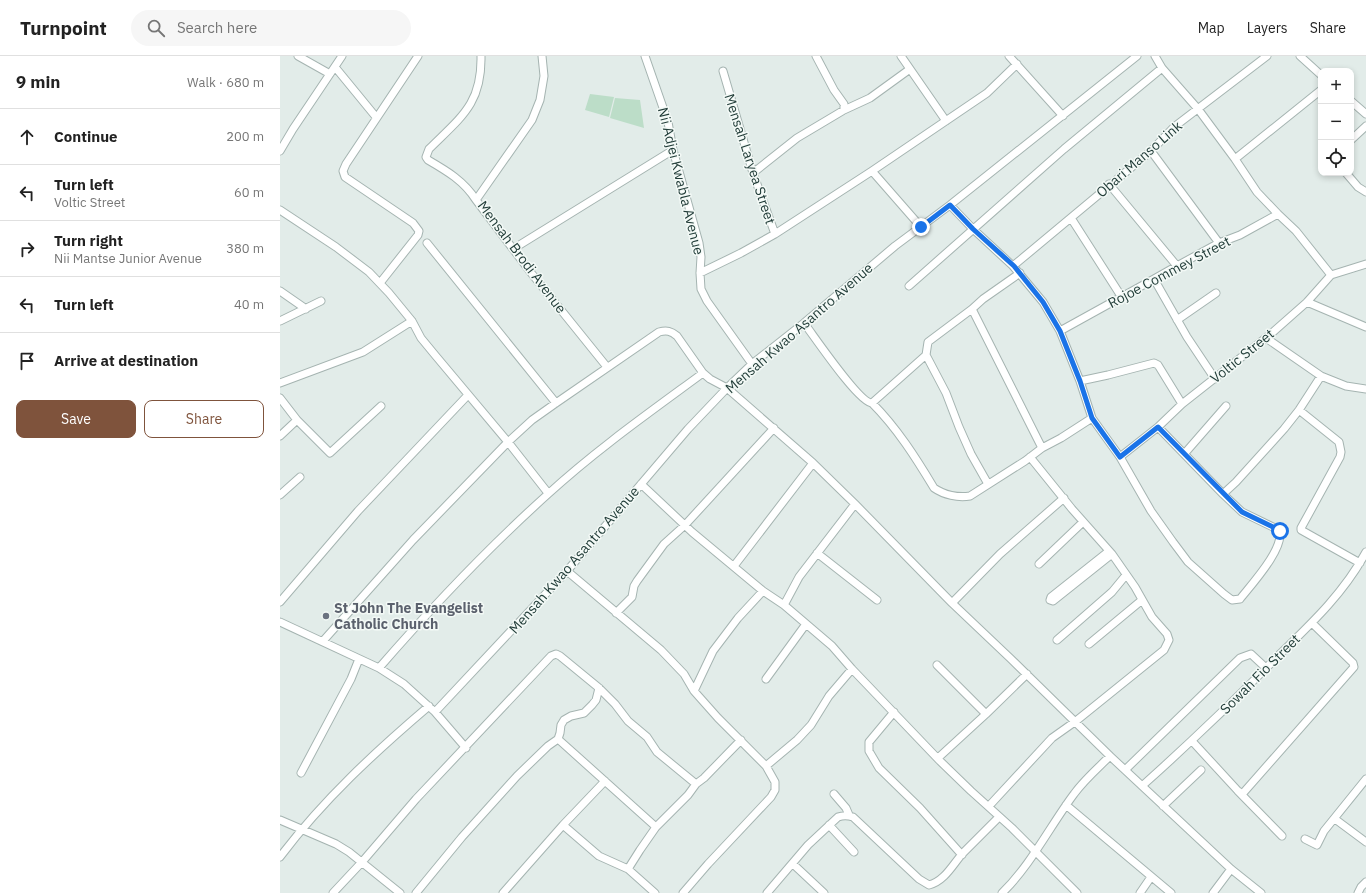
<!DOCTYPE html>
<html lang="en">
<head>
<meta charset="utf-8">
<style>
  :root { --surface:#fff; --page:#f6f6f6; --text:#222; --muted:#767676; --line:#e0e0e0; --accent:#7f533c }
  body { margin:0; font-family:"IBM Plex Sans",sans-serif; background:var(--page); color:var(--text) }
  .controls { position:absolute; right:12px; top:12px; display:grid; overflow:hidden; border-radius:8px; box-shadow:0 2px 6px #0003 }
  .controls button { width:36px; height:36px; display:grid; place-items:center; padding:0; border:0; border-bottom:1px solid var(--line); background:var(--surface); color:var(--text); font:20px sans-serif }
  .stop { position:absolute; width:12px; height:12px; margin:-9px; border:3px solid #1a73e8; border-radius:50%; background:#fff }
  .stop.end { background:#1a73e8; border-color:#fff; box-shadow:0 1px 4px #0008 }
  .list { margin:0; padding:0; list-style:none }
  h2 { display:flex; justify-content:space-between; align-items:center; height:52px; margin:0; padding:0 16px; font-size:17px }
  h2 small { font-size:13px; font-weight:400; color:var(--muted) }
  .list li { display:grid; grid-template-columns:26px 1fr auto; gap:12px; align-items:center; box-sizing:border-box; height:56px; padding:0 16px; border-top:1px solid var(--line) }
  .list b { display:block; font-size:15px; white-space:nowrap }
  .list p { margin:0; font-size:13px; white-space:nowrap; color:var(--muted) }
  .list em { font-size:13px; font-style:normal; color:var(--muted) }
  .actions { display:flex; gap:8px; padding:12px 16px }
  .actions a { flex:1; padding:9px 0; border:1px solid var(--accent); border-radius:8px; text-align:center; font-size:14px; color:var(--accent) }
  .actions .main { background:var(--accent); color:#fff }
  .icon { flex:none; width:22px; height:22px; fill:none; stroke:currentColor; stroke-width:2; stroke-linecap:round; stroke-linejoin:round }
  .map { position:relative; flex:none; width:1086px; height:837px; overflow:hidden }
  header { display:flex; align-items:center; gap:24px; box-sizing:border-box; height:56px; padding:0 20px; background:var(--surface); border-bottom:1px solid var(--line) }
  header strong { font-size:19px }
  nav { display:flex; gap:22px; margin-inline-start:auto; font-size:14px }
  .search { width:280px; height:36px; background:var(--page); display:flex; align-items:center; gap:10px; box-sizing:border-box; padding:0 14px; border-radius:22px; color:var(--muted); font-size:15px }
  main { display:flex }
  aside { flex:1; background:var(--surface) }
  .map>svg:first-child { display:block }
  .green { fill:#bcddc8 }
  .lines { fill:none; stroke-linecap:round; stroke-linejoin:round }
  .minor-casing { stroke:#a5b4b1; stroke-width:9 }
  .minor { stroke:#fff; stroke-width:7 }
  .route { stroke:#1a73e8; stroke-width:5 }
  .worship-dot { fill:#6b7280; stroke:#f3f9f6; stroke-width:1.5 }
  .labels { text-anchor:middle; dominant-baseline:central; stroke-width:3; stroke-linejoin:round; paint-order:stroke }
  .street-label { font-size:14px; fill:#223d39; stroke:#f3f9f6 }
  .worship-label { font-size:14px; font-weight:bold; fill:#5b616d; stroke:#f3f9f6; text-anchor:start }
</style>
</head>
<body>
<header>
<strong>Turnpoint</strong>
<div class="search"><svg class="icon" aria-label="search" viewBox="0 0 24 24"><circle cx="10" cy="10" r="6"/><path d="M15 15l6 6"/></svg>Search here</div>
<nav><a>Map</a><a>Layers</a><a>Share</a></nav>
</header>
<main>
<aside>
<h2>9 min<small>Walk · 680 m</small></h2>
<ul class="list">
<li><svg class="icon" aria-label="ahead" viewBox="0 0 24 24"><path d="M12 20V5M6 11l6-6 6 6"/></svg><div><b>Continue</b></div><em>200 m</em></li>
<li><svg class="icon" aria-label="left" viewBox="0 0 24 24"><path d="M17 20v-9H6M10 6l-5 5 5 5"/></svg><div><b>Turn left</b><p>Voltic Street</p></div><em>60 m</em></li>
<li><svg class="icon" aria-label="right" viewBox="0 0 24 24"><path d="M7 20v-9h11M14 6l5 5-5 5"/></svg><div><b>Turn right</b><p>Nii Mantse Junior Avenue</p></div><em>380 m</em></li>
<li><svg class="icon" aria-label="left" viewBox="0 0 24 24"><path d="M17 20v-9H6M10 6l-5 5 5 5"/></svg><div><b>Turn left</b></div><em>40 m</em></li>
<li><svg class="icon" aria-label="arrive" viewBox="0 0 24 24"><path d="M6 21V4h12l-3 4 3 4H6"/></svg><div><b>Arrive at destination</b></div></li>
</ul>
<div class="actions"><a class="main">Save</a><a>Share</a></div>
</aside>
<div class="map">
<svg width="1086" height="837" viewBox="0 0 1086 837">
  <rect width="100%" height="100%" fill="#e2ece9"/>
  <path class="green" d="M310,38l24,3 -5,20 -24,-7z
    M335,42l25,2 4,28 -34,-10z"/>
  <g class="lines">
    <g class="minor-casing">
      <path id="minor" d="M18,0l32,18
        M262,0l2,20 -4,24 -8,20 -56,80 56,74 75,93
        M365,0l23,66 5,28 26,93 2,14 -1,16 1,16 6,12 45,63
        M621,0l45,65
        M729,0l54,60
        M875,0l7,12 36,41 37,50 22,33 21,22 18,17 35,44
        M1020,0l21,19
        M55,11l41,50
        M1071,45l15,13
        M564,54l26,-12 40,-29
        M1071,84l15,-14
        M0,95l13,-22 49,-73
        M871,95l68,92
        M955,103l86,-69
        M592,115l49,56
        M473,117l44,-35 47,-28v-6l-10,-14 -18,-34
        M1066,117l12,14 8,5
        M829,128l68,82
        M196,144c-12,-19 -29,-29 -48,-40l-2,-3 3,-8c32,-32 53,-45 52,-93
        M670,149l23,24 40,37 30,36 17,29 20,50 12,37 28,39 31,54 22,31 15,20 36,32 8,6 8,-1c11,-14 46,-52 39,-69l-37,-18 -19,-18
        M0,154l56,37 33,25 20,21 23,28 9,17 14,17 73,87 40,51
        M791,162l50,78
        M495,178l97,-63 115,-78 30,-29
        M147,187l129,160
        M233,193l160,-99
        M733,210l138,-115 23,-24 93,-71
        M420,217l41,-20 34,-19 -22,-61 -30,-102
        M740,217l-37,26 -11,10 70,139
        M874,223l33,58 28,42
        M100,227l38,-48 1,-4 -6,-8 -68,-46 -2,-6 3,-7 72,-108
        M629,230l155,-137 98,-81
        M0,235l26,18
        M1027,246l59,25
        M897,264l39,-27
        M0,265l41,-20
        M524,267c10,13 55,80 68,80l54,-48 2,-13 44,-33
        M780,275l94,-52 23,-13 42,-23 21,-8 38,-21
        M646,299l20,38 13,34 12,27 17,30
        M1041,320l25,10 20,3
        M800,325l28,-6 46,-12 4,2 24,39
        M0,327l83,-31 49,-31
        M0,342l17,22 -17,16
        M592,347c25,25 44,55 62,85 10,7 24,10 36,8l55,-35 17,-13 19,-10 31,-20
        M1019,354l40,32 2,10 -1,5 -39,71v2l59,33
        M17,364l33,33 51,-47
        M878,371l65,67 13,-12 48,-53 15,-19 22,-34 -55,-38
        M905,397l41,-47
        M840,401l38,-30 24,-23 90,-71 35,-31 24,-27 35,-11
        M361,428l51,48 71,59 21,14 48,41 20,23 88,92 31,30 41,37 65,65
        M0,439l20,-18
        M829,495l-58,46 -1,3 3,1 59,-47
        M537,497l60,47
        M759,508l44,-42
        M454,510l79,-103
        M287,515l94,79 23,24 10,17 24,27 48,48 9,16v8l-4,7 -63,67 -25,29
        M0,546l78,-91 110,-116
        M672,547l48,-49 64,-56
        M504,549l15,-28 56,-73
        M336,557l16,-16 2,-11 3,-5 27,-37 21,-19 89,-97
        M0,566l99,46 25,16 31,28 31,36
        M777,584l55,-48 14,-17
        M43,585l90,-101 95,-98 24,-22 24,-17 103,-71c8,-2 12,-1 18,4l26,37 7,6 17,9 86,75 42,41 97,99 59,56 99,97 121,113 30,24
        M809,588l53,-44
        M657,609l49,49
        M99,612c53,-61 109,-120 169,-174 48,-44 102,-82 155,-121
        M486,623l40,-55
        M414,635l19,-40 25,-33 25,-27
        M155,656l132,-141 121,-142 39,-41 25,-24 52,-41 91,-77 55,-41 187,-149
        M614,656l-25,30v9l10,17 41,40 42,47
        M278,683l98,88
        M912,685l46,50 44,45
        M658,702l48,-44 41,-40
        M486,710l31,-26 14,-15 18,-29 23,-27
        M845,714l115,-112 11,-4 15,14
        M21,717l50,-94 8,-20
        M862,730c47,-42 92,-85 136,-130 33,-32 66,-63 88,-104
        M958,735l3,2 3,-1 110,-125 -1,-4 -41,-40
        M554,738l12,14 3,7
        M786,749l105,88
        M709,750l63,-68 24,-17 88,-71 5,-10 -2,-6 -15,-17 -17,-30 -23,-33 -40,-45 -42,-52
        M883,750l38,-36
        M1055,763l31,23
        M0,764l56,24 13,8 51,41
        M283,769l36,31 29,13 27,24
        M549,769l25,27
        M1025,783l12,6 7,-14 42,-52
        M0,801c43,-57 95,-105 149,-151
        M513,808l31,29
        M348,813l12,-19 16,-23 32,-32 8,-11 8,-6 37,-38
        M53,837l29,-31 54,-63 135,-143 5,-2 4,2 39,32 16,16 13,17 19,16 10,15 39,32
        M136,837l46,-56 55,-61 31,-30 10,-7 2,-6 1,-8 3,-5 7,-4 13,-3 8,-8 4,-5 3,-12
        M223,837l60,-68 42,-44
        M487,837l41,-48 30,-28c5,-2 9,-2 15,0l66,62 10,6c16,-4 24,-21 34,-32 12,-12 24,-24 36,-36
        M722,837c29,-28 48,-67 72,-99 10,-14 24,-26 36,-38
        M860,837l11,-16
        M933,837l18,-24
        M1078,837l3,-6 5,-5"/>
    </g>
    <use href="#minor" class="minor"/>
  </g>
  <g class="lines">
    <path class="route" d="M641,171l29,-22 23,24 41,37 29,36 17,29 20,50 12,37 28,39 38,-30 84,85 37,18 1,1"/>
  </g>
  <circle class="worship-dot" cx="46" cy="560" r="4"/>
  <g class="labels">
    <g class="street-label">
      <text transform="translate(470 103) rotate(72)">Mensah Laryea Street</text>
      <text transform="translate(859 103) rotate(-41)">Obari Manso Link</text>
      <text transform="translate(401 125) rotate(76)">Nii Adjei Kwabla Avenue</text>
      <text transform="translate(242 201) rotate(53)">Mensah Brodi Avenue</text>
      <text transform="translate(889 216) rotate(-28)">Rojoe Commey Street</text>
      <text transform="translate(519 272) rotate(-41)">Mensah Kwao Asantro Avenue</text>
      <text transform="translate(962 300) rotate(-39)">Voltic Street</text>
      <text transform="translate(294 504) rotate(-49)">Mensah Kwao Asantro Avenue</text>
      <text transform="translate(980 618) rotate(-45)">Sowah Fio Street</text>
    </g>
    <g class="worship-label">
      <text x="54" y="552">St John The Evangelist<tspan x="54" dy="16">Catholic Church</tspan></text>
    </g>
  </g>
</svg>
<div class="controls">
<button>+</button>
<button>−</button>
<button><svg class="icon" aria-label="locate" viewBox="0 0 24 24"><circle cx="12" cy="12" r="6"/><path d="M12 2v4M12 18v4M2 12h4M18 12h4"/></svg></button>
</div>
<div class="stop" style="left:1000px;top:475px"></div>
<div class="stop end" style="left:641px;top:171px"></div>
</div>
</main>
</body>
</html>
